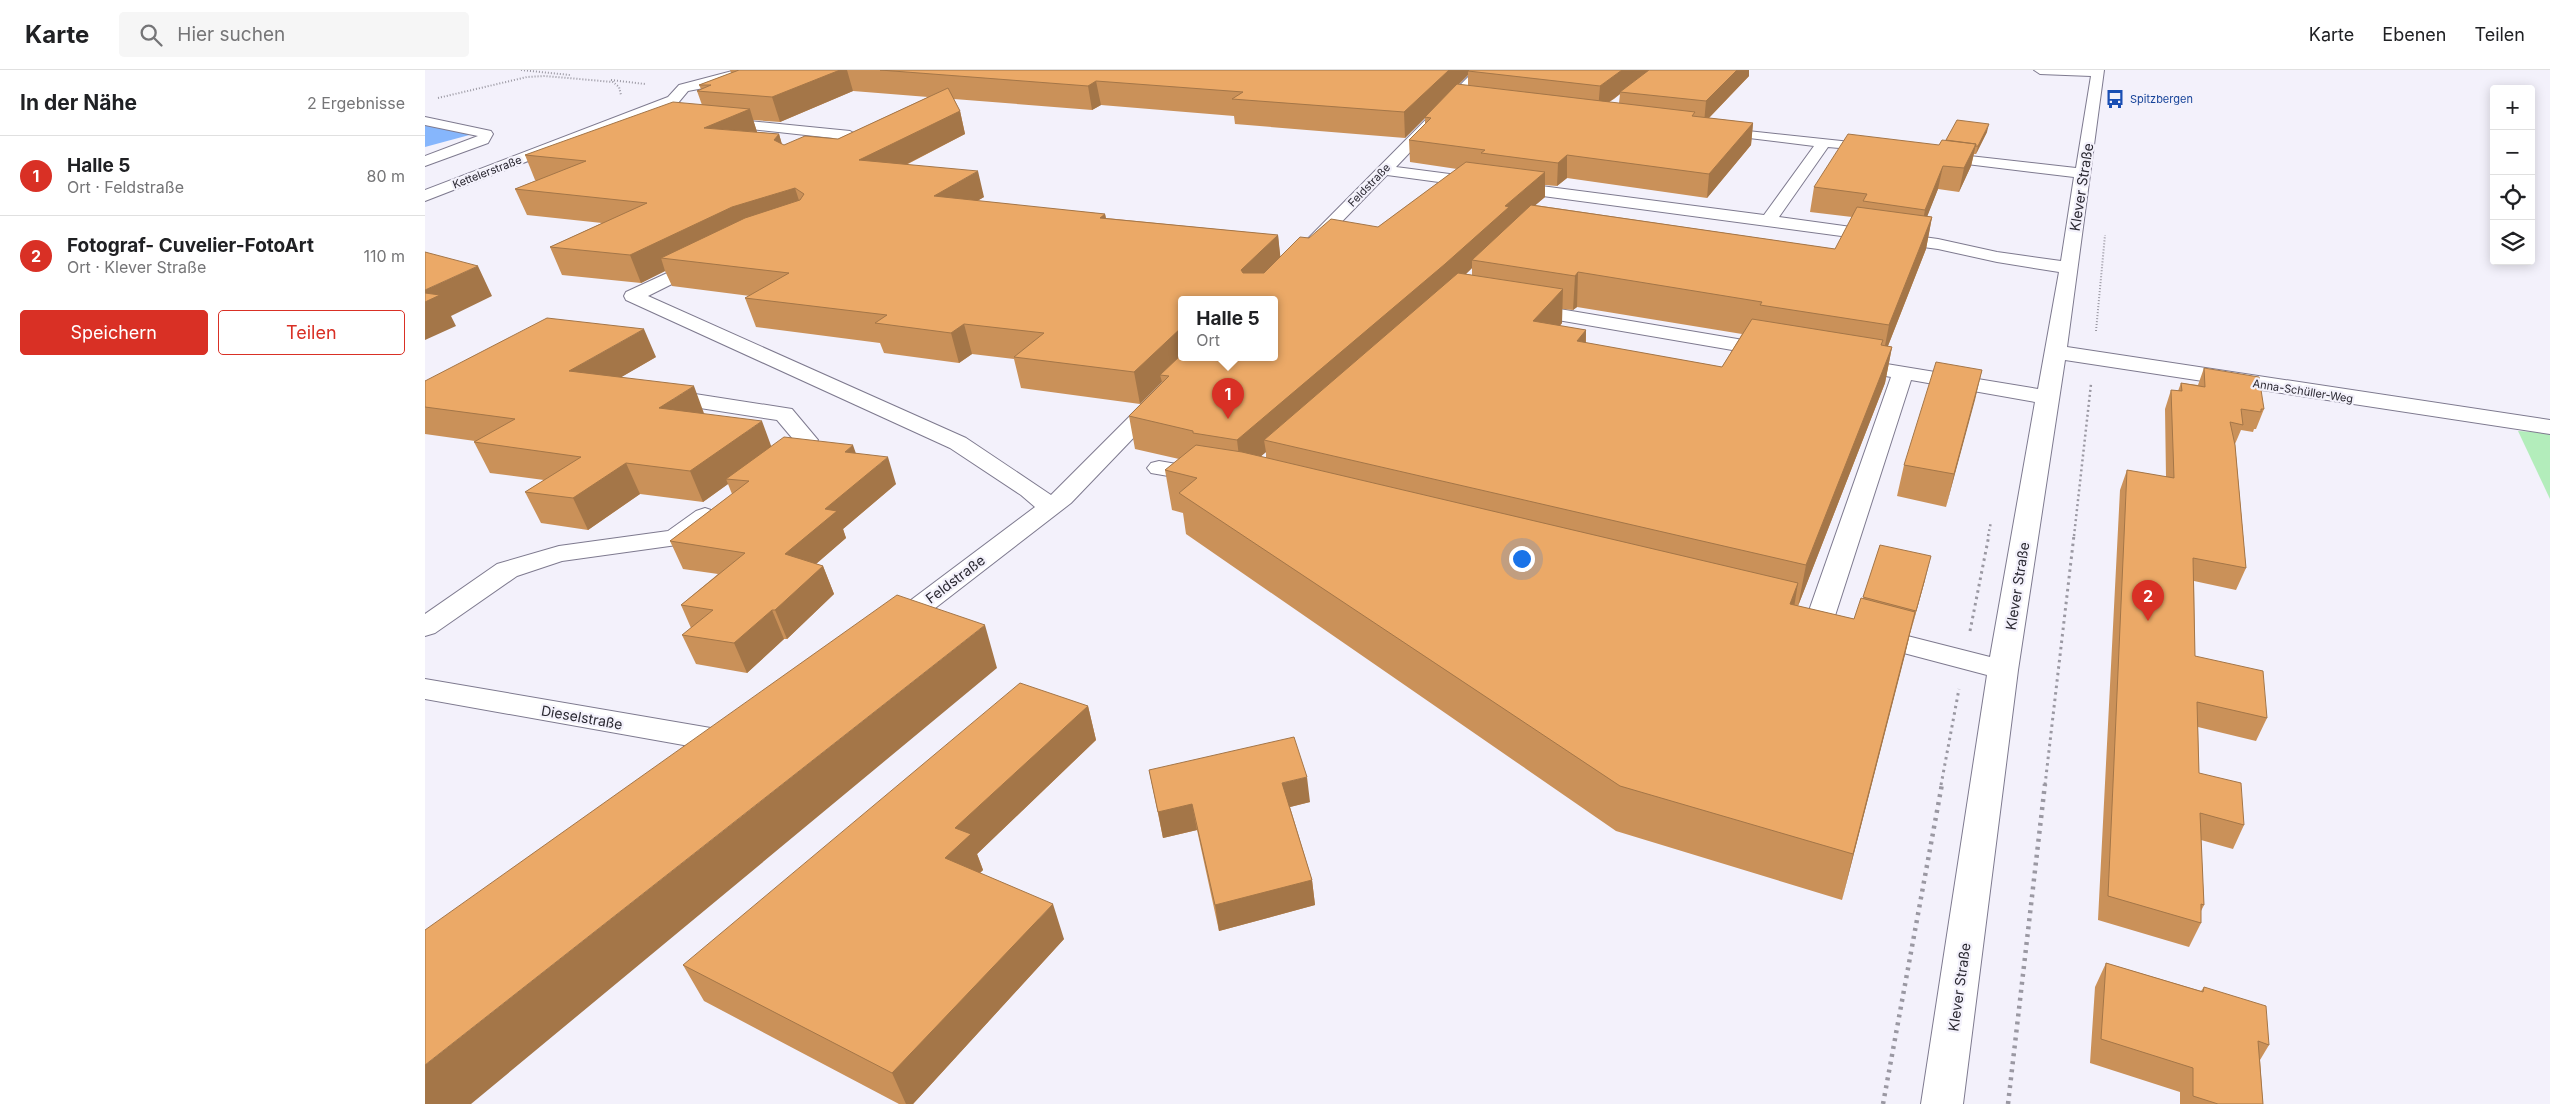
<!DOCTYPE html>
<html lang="de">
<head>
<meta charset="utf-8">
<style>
  :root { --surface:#fff; --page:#f6f6f6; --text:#202124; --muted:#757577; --line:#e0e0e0; --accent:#d93025 }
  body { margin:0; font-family:Inter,sans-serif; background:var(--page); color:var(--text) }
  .controls { position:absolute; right:15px; top:15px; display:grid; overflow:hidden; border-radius:5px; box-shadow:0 2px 12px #0003 }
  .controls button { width:45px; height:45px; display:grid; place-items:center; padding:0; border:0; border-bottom:1px solid var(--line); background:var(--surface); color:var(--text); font:25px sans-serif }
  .you { position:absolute; left:1096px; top:488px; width:18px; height:18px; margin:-12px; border:4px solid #fff; border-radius:50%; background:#1a73e8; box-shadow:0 0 0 8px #1a73e833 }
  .badge { display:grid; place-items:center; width:32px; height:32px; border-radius:50%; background:var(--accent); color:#fff; font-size:16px; font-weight:700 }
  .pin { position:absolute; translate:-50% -41px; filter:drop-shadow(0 1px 2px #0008) }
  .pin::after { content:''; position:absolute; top:26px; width:18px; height:15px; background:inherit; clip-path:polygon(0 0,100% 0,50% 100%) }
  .popup { position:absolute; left:753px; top:226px; width:100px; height:65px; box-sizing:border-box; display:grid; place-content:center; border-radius:5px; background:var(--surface); filter:drop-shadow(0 1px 4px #0005); font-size:16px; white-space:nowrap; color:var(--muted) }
  .popup b { font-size:19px; color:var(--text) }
  .popup::after { content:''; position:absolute; left:50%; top:100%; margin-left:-10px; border:10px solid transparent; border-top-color:var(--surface) }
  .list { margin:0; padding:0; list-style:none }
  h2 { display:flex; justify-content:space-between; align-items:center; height:65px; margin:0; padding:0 20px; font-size:21px }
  h2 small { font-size:16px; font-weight:400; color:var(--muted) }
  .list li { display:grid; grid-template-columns:32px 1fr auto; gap:15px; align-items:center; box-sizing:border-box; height:80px; padding:0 20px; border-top:1px solid var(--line) }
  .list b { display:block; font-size:19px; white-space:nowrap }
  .list p { margin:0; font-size:16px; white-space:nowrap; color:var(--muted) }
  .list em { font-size:16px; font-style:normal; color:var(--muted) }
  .actions { display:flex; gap:10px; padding:15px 20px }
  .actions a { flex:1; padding:11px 0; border:1px solid var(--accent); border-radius:5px; text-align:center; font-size:18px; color:var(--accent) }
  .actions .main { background:var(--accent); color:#fff }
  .icon { flex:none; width:28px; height:28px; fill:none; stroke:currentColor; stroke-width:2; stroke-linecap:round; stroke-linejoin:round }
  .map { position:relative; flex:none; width:2125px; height:1034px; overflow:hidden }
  header { display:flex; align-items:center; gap:30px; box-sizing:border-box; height:70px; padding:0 25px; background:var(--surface); border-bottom:1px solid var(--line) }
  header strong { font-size:24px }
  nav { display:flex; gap:28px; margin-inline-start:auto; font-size:18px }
  .search { width:350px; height:45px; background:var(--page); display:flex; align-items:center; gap:12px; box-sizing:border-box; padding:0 18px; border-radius:5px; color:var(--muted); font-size:19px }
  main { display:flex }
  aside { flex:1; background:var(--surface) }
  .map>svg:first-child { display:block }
  .green { fill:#b3edbb }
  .water { fill:#86b6fc }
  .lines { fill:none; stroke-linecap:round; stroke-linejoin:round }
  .minor-casing { stroke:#7e7a8f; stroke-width:2 }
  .path-far3 { stroke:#9a98a2; stroke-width:2; stroke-dasharray:1 2; stroke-linecap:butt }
  .path-far2 { stroke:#9a98a2; stroke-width:2.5; stroke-dasharray:2 3; stroke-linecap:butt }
  .path-far1 { stroke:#9a98a2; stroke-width:3; stroke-dasharray:2.5 4; stroke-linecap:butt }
  .path { stroke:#9a98a2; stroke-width:4.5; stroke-dasharray:3 5; stroke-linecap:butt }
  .minor { fill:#fff; fill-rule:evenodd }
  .wall { fill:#ca9159; fill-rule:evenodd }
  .shaded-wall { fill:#a47648 }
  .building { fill:#eba967; stroke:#a47648 }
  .labels { text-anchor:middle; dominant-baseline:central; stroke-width:4.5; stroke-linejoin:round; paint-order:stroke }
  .far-transit-label { font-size:11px; fill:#164399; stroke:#f3f1fb; text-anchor:start }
  .far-street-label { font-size:11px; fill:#2a2831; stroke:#f3f1fb }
  .street-label { font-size:14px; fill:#2a2831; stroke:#f3f1fb }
</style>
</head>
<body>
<header>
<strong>Karte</strong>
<div class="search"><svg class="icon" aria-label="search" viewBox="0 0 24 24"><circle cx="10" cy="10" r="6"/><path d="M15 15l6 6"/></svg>Hier suchen</div>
<nav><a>Karte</a><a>Ebenen</a><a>Teilen</a></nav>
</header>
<main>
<aside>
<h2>In der Nähe<small>2 Ergebnisse</small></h2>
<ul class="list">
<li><span class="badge">1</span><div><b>Halle 5</b><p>Ort · Feldstraße</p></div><em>80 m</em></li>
<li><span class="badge">2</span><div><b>Fotograf- Cuvelier-FotoArt</b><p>Ort · Klever Straße</p></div><em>110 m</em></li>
</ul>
<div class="actions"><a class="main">Speichern</a><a>Teilen</a></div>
</aside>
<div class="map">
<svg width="2125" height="1034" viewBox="0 0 2125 1034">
  <rect width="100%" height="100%" fill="#f3f1fb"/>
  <path class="green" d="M2093,361l32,2v66z"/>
  <path class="water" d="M0,54l48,10 -48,13z"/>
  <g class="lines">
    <g class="minor-casing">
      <path id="minor" d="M311,0h18l-2,3 -38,13 -26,5 -10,12 -253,98v-11l243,-93 11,-12z
        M1050,0h13l-92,97 368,48 50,-69 -98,-12 -5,-1 -2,-3 2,-3 168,18 5,1 2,3 -2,3 -56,-5 -49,70 159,22 59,13 64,9 13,-84 -140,-17 -7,-4 7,-4 142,16 15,-92 -51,-2 -6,-4h70l-37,277 483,73v14l-485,-74 -47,310 -55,434h-42l66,-429 -125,-33 -4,-6 4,-6 10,-3 118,30 45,-255 -124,-22 -78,242 -4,6 -10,3 -10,-3 -4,-6 86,-245 -48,-9 -3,-4 3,-4 7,-2 188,31 21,-117 -62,-10 -59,-13 -551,-74 -121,125h-19z
        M0,47l66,14 2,3 -5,9 -63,23v-10l53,-20 -53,-11z
        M294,48l131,13 7,4 -37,18 -5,-1 -2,-3 20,-11 -119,-13 -2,-3z
        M277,187l6,1 3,4 -3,4 -60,30 318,142 85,57 137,-137h22l-139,145 -168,130 -10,3 -10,-3 -4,-6 4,-6 152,-114 -14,-12 -71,-47 -324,-148 -2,-4 2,-4z
        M1099,233l249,42 7,2 3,4 -3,4 -7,2 -256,-44 -3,-4 3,-4z
        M238,319l129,20 26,31c-10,14 -32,31 -49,27l-4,-5 28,-23 -16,-19 -122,-19 -3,-5 3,-5z
        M734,391l53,9 3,5 -3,5 -9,2 -52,-9 -4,-5 4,-5z
        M280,438l9,3 4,5 -4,5 -30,23 -122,17 -45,15 -82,57 -10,3v-22l72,-50 62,-18 109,-15 28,-20z
        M0,609l309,53 11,3 5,8 -5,8 -11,3 -309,-55z"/>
    </g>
    <path class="path-far3" d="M96,0l49,5
      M186,10l34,4
      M13,28l89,-21 18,-1 68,6 6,5 2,8
      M1671,261l9,-96"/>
    <path class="path-far2" d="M1563,466l3,-14
      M1649,466l17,-152"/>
    <path class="path-far1" d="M1545,561l19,-96
      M1516,715l18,-96
      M1620,715l29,-250"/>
    <path class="path" d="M1458,1034l59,-320
      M1583,1034l37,-320"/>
    <use href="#minor" class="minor"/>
  </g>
  <path class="wall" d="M305,0h1019v6l-40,42 44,5 -2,22 -44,53 -140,-20 -10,8 -12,-1v12l-10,8 300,44 17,-32 -42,-5 4,-25 125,-42 7,-5 41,-8 -11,22h-2l-3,12 -12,26 -21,-3 -11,27 5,1 -6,32 -38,97 4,1 -7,36 -87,223 56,13 9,-20 17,-54 45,35 -15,54 -68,266 -226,-69 -430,-297 -3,-21 -11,-3 -7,-40 14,-11 -44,-10 -6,-33 33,-32v-2l-22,22 -119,-16 -7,-29 -42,-5 -13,9 -75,-10 -4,-10 -124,-16 -11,-29 5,-2 -78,-10 -7,-15 -24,12 -79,-8 -12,-28 52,-24 -75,-8 -12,-26 22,-9h-2l-10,-25 177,-50 -5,-14 4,-2 -2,-4 32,-12zM1043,5v11l-10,-1zM428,21l75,6 -90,42 -54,6h-2l-3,-11 -22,-2 -4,-12 27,2zM1195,24l-1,9 -10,-1 5,-3zM529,29l138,11 9,-5 133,11 1,8 170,14 20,-20v6l-16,16 1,22 47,7 -79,58 -69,11 -29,19 -2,-22 -172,-17 -1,-4 -128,-13 7,-4 -78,-32 59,-31 -5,-23zM1047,198v7l-6,-1zM757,230l92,58h-92zM1152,237l165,27 -20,33 -136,-24v-13l-26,-4 2,-3v-14l11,1zM841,382v6l-6,-1z
    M231,287l-35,20 84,37 66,32 85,7 40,31 -53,45 3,9 -30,26 7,2 11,28 -47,45h-3l-37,34 -51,-9 -14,-29 9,-7 -10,-23 37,-31 -35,-5 -13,-28 62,-47 -4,-10 -25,18 -63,-8 -52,36 -47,-7 -16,-31 19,-12 -54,-7 -16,-31 1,-1 -50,-7v-53z
    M1779,298l60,41 -8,20h-2l-1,3 -12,-2 -6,14 11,124 -10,22 -42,-9 1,75 72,62 -11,23 -58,-14 1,46 45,52 -11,24 -32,-9 3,65 -3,6v12l-12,24 -91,-27 22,-430 7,-20 39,7 -1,-68 6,-19 7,1 3,-8 17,2z
    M1557,300l-36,137 -49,-11 7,-31z
    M663,636l8,34 -119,114 6,16 -3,3 84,66 -151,165h-14l-195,-103 -21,-36z
    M724,700l161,32 -20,5 22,73 3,25 -96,26 -22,-101 -34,8z
    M1681,893l95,28 3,-4 65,58 -9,15 3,44h-83v-12l-90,-29 5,-76z"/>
  <path class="shaded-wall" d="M415,0h7l6,21 -73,31 -8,-25z
    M1024,0h24l-5,1v4l-63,63 -1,-26z
    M1197,0h29l-31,22v2l-22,16 2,-24z
    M1312,0h12v6l-45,47 2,-22z
    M671,11l5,24 -9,5 -4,-24z
    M325,39l7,23 -53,-4z
    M535,41l5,23 -99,51 -7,-25z
    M1328,53l-2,22 -44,53 2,-24z
    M1564,54l-2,8 -11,22 2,-8z
    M354,64l7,24 -12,-18z
    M1551,74l-5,22 -12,26 5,-24z
    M1142,85v23l-10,8 1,-23z
    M1518,96l-5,23 -18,46 5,-25z
    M553,101l6,26 -43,25 -7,-26z
    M1120,102v25l-73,63v8l-26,25 -182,147 2,12 -25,21 -4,-33 268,-234z
    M370,118l8,25 -142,45 4,13 -24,12 -11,-28 102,-48z
    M680,144l5,26 -10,-22z
    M1507,147l-6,32 -44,112 7,-36z
    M853,165l3,27 -36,37 -4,-29z
    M53,196l14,30 -41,20 5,10 -31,14v-50z
    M1153,202l-1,35 -4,3 2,-34z
    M1138,219l-1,34 -30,33 1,-35z
    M539,254l8,30 -13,9 -8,-30z
    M757,257v31l-22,17 2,7 -22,22 -6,-32z
    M219,259l12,28 -74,43 -13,-29z
    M1161,260l-1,36 -8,-25z
    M1467,277l-7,36 -87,223 8,-41z
    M1557,300l-7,30 -29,107 8,-33z
    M269,316l11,30 -46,-8z
    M337,351l11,30 -47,28 2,5 -25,18 -13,-31z
    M428,375l9,26 -17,-19z
    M463,387l8,27 -53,45 3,9 -51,44 -10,-28 40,-45z
    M201,393l14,31 -52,36 -15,-32z
    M1506,486l-6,24 -15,54 6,-23z
    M398,496l11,28 -47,45 -12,-29z
    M1373,513l-7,43 -1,-22z
    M347,540l12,29 -37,34 -13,-30z
    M1490,542l-10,43 -63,245 11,-46z
    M560,555l12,43 -526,436h-46v-39z
    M663,636l8,34 -119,114 6,16 -25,23 -13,-35 10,-30z
    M882,707l3,25 -24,6 -4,-25z
    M767,734l5,26 -34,8 -5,-26z
    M887,810l3,25 -96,26 -4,-26z
    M628,834l11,35 -151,165h-7l-14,-31z"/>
  <path class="building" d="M314,0h101l-68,27 -75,-6 14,-6h-12z
    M455,0h569l-45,42 -172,-13 11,-7 -147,-11 -8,5z
    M1044,0h153l-22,16 -132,-15z
    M1224,0h88l-31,31 -86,-9z
    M1032,14l238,28 -3,4 61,7 -44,51 -142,-19 -9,8 -77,-10 4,-3 -76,-10 22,-22 -6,-1z
    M523,18l12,23 -101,49 119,11 -44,25 171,18 -5,4 178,17 -37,35 2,3h21l36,-36 9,1 22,-19 47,8 88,-65 79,10 -40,34 4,1 -64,57 -208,176 -44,-7v-2l-64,-15 40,-40 -9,-1 22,-21v4h92v-58h-92v27l-48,45 -120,-15 30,-24 -80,-9 -13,9 -76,-10 12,-8 -142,-17 44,-25 -128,-15 84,-40 55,-18 4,-6 -9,-6 -63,19 -102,48 -80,-8 97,-44 -132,-14 71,-28 -61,-6 148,-53 77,7 -46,19 75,6 -5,6 10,5 21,-9 33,3z
    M1532,50l32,4 -11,22h-3l1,-2 -30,-4z
    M1423,64l91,11 3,-5 34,4 -12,24 -21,-2 -18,44 -62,-9 4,-7 -53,-7z
    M1106,135l304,44 22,-42 75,10 -43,108 -129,-20 2,-3 -184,-30 -3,4 -103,-16z
    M0,182l53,14 -53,24z
    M1033,203l105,16 -30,32 53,9 -9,11 145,26 30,-48 131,21 -2,5 11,2 -86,218 -542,-125z
    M0,223l15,2 -15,7z
    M122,248l97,11 -75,42 125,15 -35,22 103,13 -72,50 -64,-8 -53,35 -48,-6 56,-35 -107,-15 41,-23 -90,-12v-26z
    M1511,292l46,8 -28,104 -50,-9z
    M1779,298l55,9 5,32h-3v3l-20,-3 2,16 -13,-3 5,23 11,123 -53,-10 2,98 68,15 4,47 -70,-16 2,71 42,10 3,42 -44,-12 4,92 -3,-1v19l-93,-27 19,-426 47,8 -3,-88 11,1 -1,-8 24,4z
    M359,367l69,8 -8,7 43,5 -63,52 12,2 -52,43 38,12 -48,44h-3l-38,33 -52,-8 31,-25 -32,-5 64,-52 -75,-12 79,-60 -23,-2z
    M771,375l46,7 556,131 -8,21 64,15 7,-21 54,14 -62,242 -233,-68 -441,-293 18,-15 -32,-8z
    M1455,475l51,11 -15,55 -53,-14z
    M472,525l88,30 -560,440v-135z
    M595,613l68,23 -133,122 16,6 -26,24 108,46 -161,169 -209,-108z
    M869,667l13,40 -25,6 30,97 -97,25 -23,-101 -34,8 -9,-42z
    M1681,893l97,29 1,-5 62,19 3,39 -11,-4 5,63h-45l-25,-8v-28l-92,-29z"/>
  <defs>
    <g id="bus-bare" transform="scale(1.5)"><path d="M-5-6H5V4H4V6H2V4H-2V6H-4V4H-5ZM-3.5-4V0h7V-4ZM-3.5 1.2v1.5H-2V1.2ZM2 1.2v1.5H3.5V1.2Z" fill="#1a4fb4" stroke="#f3f1fb" stroke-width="2.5" paint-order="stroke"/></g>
  </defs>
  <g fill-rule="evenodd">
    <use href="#bus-bare" x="1690" y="29"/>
  </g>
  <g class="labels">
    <g class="far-transit-label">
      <text x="1705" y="29">Spitzbergen</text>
    </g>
    <g class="far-street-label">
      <text transform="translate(62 102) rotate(-21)">Kettelerstraße</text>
      <text transform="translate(944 115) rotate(-46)">Feldstraße</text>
      <text transform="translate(1878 321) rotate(9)">Anna-Schüller-Weg</text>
    </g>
    <g class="street-label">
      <text transform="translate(1656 117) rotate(-81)">Klever Straße</text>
      <text transform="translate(530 509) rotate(-37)">Feldstraße</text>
      <text transform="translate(1592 516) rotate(-81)">Klever Straße</text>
      <text transform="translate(157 647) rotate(10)">Dieselstraße</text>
      <text transform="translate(1534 917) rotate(-82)">Klever Straße</text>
    </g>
  </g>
</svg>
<div class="controls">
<button>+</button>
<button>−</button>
<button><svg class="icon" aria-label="locate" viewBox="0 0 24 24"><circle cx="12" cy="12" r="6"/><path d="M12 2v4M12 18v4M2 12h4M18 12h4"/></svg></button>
<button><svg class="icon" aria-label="layers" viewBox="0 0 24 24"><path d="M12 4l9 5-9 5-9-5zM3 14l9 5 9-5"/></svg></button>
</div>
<div class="you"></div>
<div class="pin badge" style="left:803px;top:349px">1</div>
<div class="popup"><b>Halle 5</b>Ort</div>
<div class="pin badge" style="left:1723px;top:551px">2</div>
</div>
</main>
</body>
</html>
